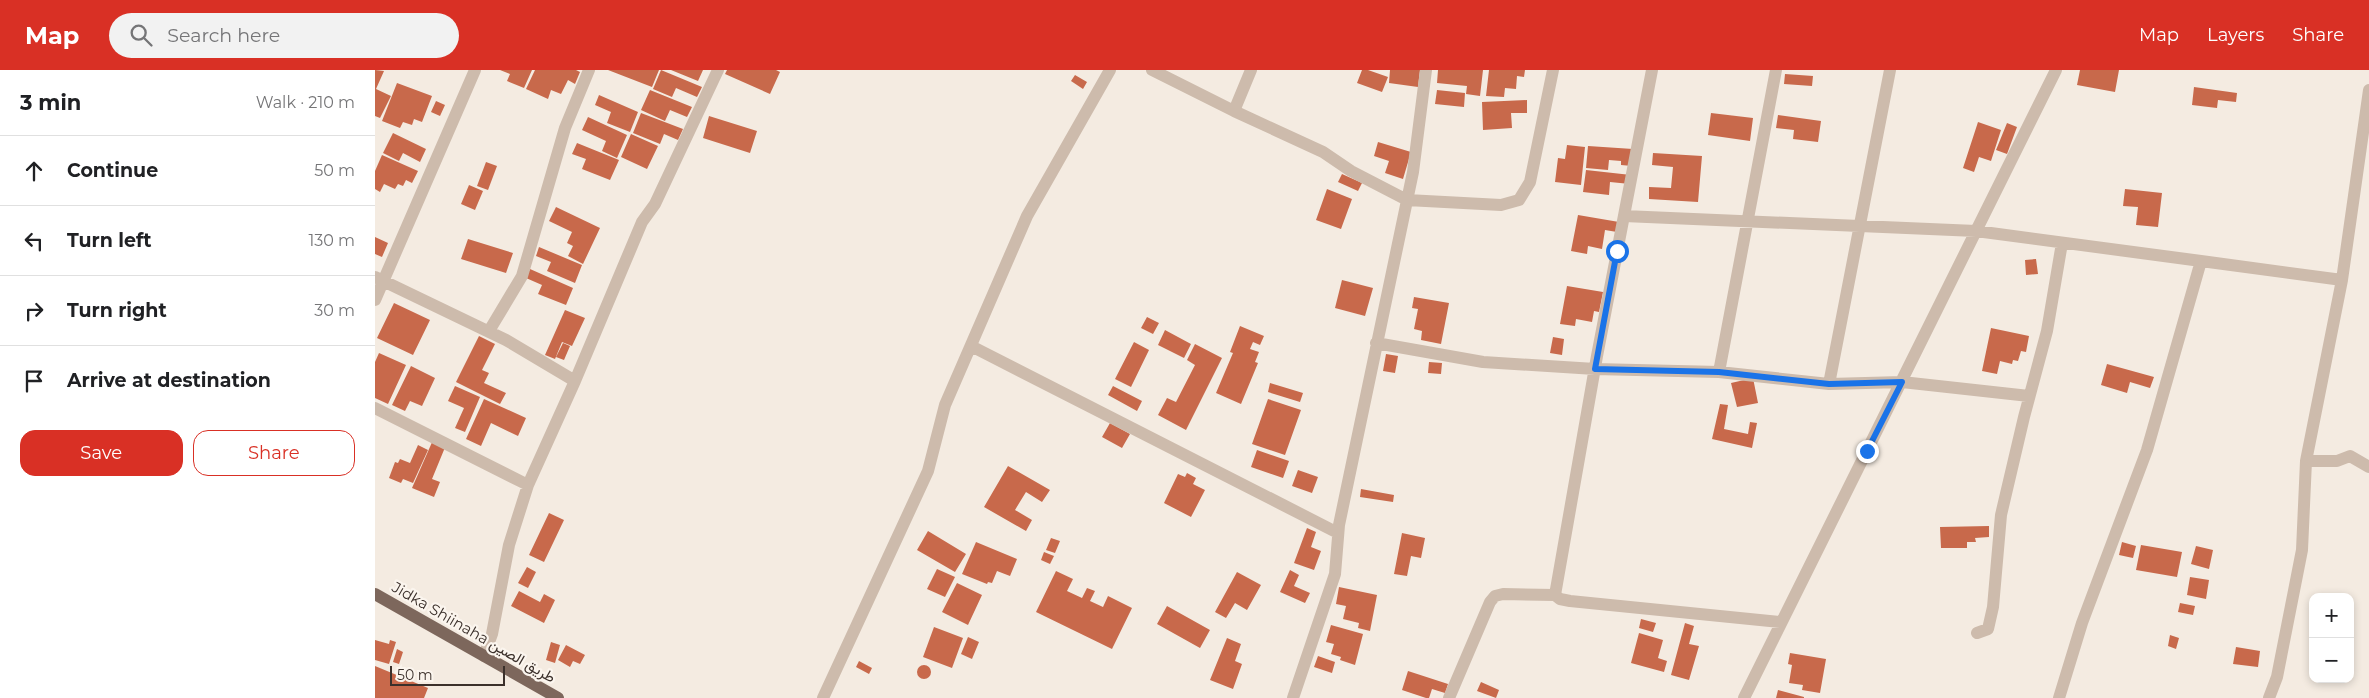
<!DOCTYPE html>
<html lang="en">
<head>
<meta charset="utf-8">
<style>
  :root { --surface:#fff; --page:#f2f2f2; --text:#202124; --muted:#757577; --line:#e0e0e0; --accent:#d93025 }
  body { margin:0; font-family:Montserrat,Vazirmatn,sans-serif; background:var(--page); color:var(--text) }
  .controls { position:absolute; right:15px; bottom:15px; display:grid; overflow:hidden; border-radius:10px; box-shadow:0 2px 8px #0003 }
  .controls button { width:45px; height:45px; display:grid; place-items:center; padding:0; border:0; border-bottom:1px solid var(--line); background:var(--surface); color:var(--text); font:25px sans-serif }
  .scale { position:absolute; left:15px; bottom:12px; width:115px; box-sizing:border-box; padding-left:5px; border:2px solid #3b302b; border-top:0; font-size:14px; line-height:18px; white-space:nowrap; color:#3b302b; -webkit-text-stroke:4px #fbf5ee; paint-order:stroke }
  .stop { position:absolute; width:15px; height:15px; margin:-11px; border:4px solid #1a73e8; border-radius:50%; background:#fff }
  .stop.end { background:#1a73e8; border-color:#fff; box-shadow:0 1px 5px #0008 }
  .list { margin:0; padding:0; list-style:none }
  h2 { display:flex; justify-content:space-between; align-items:center; height:65px; margin:0; padding:0 20px; font-size:21px }
  h2 small { font-size:16px; font-weight:400; color:var(--muted) }
  .list li { display:grid; grid-template-columns:32px 1fr auto; gap:15px; align-items:center; box-sizing:border-box; height:70px; padding:0 20px; border-top:1px solid var(--line) }
  .list b { display:block; font-size:19px; white-space:nowrap }
  .list em { font-size:16px; font-style:normal; color:var(--muted) }
  .actions { display:flex; gap:10px; padding:15px 20px }
  .actions a { flex:1; padding:11px 0; border:1px solid var(--accent); border-radius:15px; text-align:center; font-size:18px; color:var(--accent) }
  .actions .main { background:var(--accent); color:#fff }
  .icon { flex:none; width:28px; height:28px; fill:none; stroke:currentColor; stroke-width:2; stroke-linecap:round; stroke-linejoin:round }
  .map { position:relative; flex:none; width:1994px; height:628px; overflow:hidden }
  header { display:flex; align-items:center; gap:30px; box-sizing:border-box; height:70px; padding:0 25px; background:var(--accent); color:#fff }
  header strong { font-size:24px }
  nav { display:flex; gap:28px; margin-inline-start:auto; font-size:18px }
  .search { width:350px; height:45px; background:var(--page); display:flex; align-items:center; gap:12px; box-sizing:border-box; padding:0 18px; border-radius:28px; color:var(--muted); font-size:19px }
  main { display:flex }
  aside { flex:1; background:var(--surface) }
  .map>svg:first-child { display:block }
  .building { fill:#c8694b }
  .lines { fill:none; stroke-linecap:round; stroke-linejoin:round }
  .minor { stroke:#cdbbac; stroke-width:12 }
  .major { stroke:#7d675c; stroke-width:12 }
  .route { stroke:#1a73e8; stroke-width:6 }
  .labels { text-anchor:middle; dominant-baseline:central; stroke-width:4.5; stroke-linejoin:round; paint-order:stroke }
  .street-label { font-size:15px; fill:#3b302b; stroke:#fbf5ee }
</style>
</head>
<body>
<header>
<strong>Map</strong>
<div class="search"><svg class="icon" aria-label="search" viewBox="0 0 24 24"><circle cx="10" cy="10" r="6"/><path d="M15 15l6 6"/></svg>Search here</div>
<nav><a>Map</a><a>Layers</a><a>Share</a></nav>
</header>
<main>
<aside>
<h2>3 min<small>Walk · 210 m</small></h2>
<ul class="list">
<li><svg class="icon" aria-label="ahead" viewBox="0 0 24 24"><path d="M12 20V5M6 11l6-6 6 6"/></svg><div><b>Continue</b></div><em>50 m</em></li>
<li><svg class="icon" aria-label="left" viewBox="0 0 24 24"><path d="M17 20v-9H6M10 6l-5 5 5 5"/></svg><div><b>Turn left</b></div><em>130 m</em></li>
<li><svg class="icon" aria-label="right" viewBox="0 0 24 24"><path d="M7 20v-9h11M14 6l5 5-5 5"/></svg><div><b>Turn right</b></div><em>30 m</em></li>
<li><svg class="icon" aria-label="arrive" viewBox="0 0 24 24"><path d="M6 21V4h12l-3 4 3 4H6"/></svg><div><b>Arrive at destination</b></div></li>
</ul>
<div class="actions"><a class="main">Save</a><a>Share</a></div>
</aside>
<div class="map">
<svg width="1994" height="628" viewBox="0 0 1994 628">
  <rect width="100%" height="100%" fill="#f4ebe1"/>
  <path class="building" d="M0,0l9,1 -8,18 15,7 -11,22 -5,-2z
    M125,0h32l-8,18 -17,-7 3,-7z
    M160,0h41l4,2 -5,12 -7,-4 -7,14 -10,-4 -3,9 -22,-10z
    M233,0h51l-7,17z
    M286,0l41,17 -5,10 -21,-9 -4,9 -19,-8z
    M296,0h32l-5,11z
    M352,0h49l4,2 -10,22 -45,-20z
    M987,0h6l20,7 -6,15 -25,-9z
    M1015,0h30l-2,17 -29,-4z
    M1063,0h45l-3,26 -14,-2 1,-8 -30,-3z
    M1114,0h36l-1,7 -7,-1 -1,13 -11,-1 -1,9 -18,-1z
    M1705,0h39l-4,22 -38,-7z
    M1410,4l28,2 -1,10 -28,-2z
    M700,5l12,7 -4,7 -12,-8z
    M22,13l35,13 -10,26 -8,-3 -2,6 -9,-3 -3,6 -18,-7z
    M1819,17l43,6 -1,9 -18,-2 -1,8 -25,-3z
    M275,20l42,17 -5,10 -17,-7 -5,11 -24,-11z
    M1062,20l28,3 -1,14 -29,-3z
    M224,25l39,17 -8,20 -23,-9 4,-11 -16,-7z
    M1152,30v13h-16l1,15 -29,2 -1,-28z
    M61,31l9,4 -5,11 -9,-4z
    M266,43l42,16 -5,11 -14,-6 -4,10 -27,-11z
    M1336,43l42,5 -3,23 -42,-6z
    M1403,45l43,6 -3,21 -25,-3 1,-9 -18,-2z
    M334,46l48,15 -7,22 -47,-15z
    M213,47l39,18 -10,23 -15,-7 4,-10 -24,-11z
    M1603,52l23,8 -10,31 -12,-4 -5,15 -11,-4z
    M1632,53l10,4 -10,27 -11,-4z
    M18,63l33,16 -6,13 -17,-9 -4,8 -16,-8z
    M256,64l27,12 -11,23 -26,-12z
    M1003,72l33,10 -8,27 -18,-6 4,-12 -15,-5z
    M202,73l42,17 -9,20 -28,-11 4,-10 -14,-5z
    M1192,75l18,2 -4,38 -26,-3 3,-24 7,1z
    M1213,76l45,3 -1,17 -11,-1v-4l-12,-1 -1,10 -22,-2z
    M1278,83l49,3 -4,46 -49,-3v-12l22,1 2,-21 -21,-2z
    M7,85l36,16 -6,12 -6,-3 -3,6 -5,-2 -3,5 -11,-5 -4,8 -5,-3v-18z
    M111,92l11,4 -9,24 -11,-4z
    M1211,100l45,5 -1,9 -20,-2 -1,13 -26,-3z
    M967,104l20,9 -4,8 -20,-9z
    M94,115l14,6 -8,19 -14,-6z
    M952,119l25,10 -11,30 -25,-9z
    M1750,119l37,4 -4,34 -22,-2 2,-18 -15,-1z
    M181,137l44,21 -17,36 -15,-8 5,-10 -6,-3 5,-11 -23,-11z
    M1203,145l41,7 -2,10 -12,-2 -3,19 -14,-3 -1,8 -16,-3z
    M0,167l13,6 -6,14 -7,-3z
    M93,169l45,14 -7,20 -45,-14z
    M164,177l43,18 -7,18 -28,-12 4,-9 -15,-6z
    M1661,189l2,15 -12,1 -1,-15z
    M155,199l43,19 -7,17 -28,-11 4,-9 -16,-7z
    M967,210l31,8 -8,28 -30,-8z
    M1192,216l36,6 -4,20 -5,-1 -2,11 -16,-3 -1,7 -15,-2z
    M1039,227l35,6 -8,41 -20,-4 1,-9 -8,-2 4,-20 -6,-1z
    M19,233l36,17 -17,35 -36,-17z
    M190,240l20,8 -13,28 -10,-4 -7,17 -10,-4z
    M772,247l12,6 -6,11 -12,-6z
    M865,256l24,10 -4,9 -7,-3 -3,7 9,3 -4,10 3,1 -17,41 -25,-11 17,-40 -3,-1z
    M1616,258l38,8 -3,16 -5,-1 -3,10 -5,-1 -1,4 -12,-3 -3,13 -15,-3z
    M790,260l26,14 -7,14 -26,-13z
    M104,266l16,8 -13,26 7,3 -5,10 22,10 -6,11 -44,-22z
    M1178,267l11,2 -2,16 -12,-2z
    M759,272l15,8 -18,37 -16,-8z
    M188,273l7,3 -6,14 -8,-3z
    M820,274l27,14 -36,72 -28,-15 9,-17 9,4 19,-37 -8,-5z
    M4,283l27,12 -18,39 -13,-6v-36z
    M1011,284l12,2 -3,17 -12,-2z
    M1054,292l13,1 -1,11 -13,-1z
    M1732,294l47,13 -4,11 -20,-6 -3,11 -26,-8z
    M36,296l24,12 -13,28 -12,-5 -5,10 -13,-6z
    M1378,308l5,25 -21,4 -6,-24z
    M895,313l33,10 -3,9 -32,-10z
    M80,316l25,11 -15,35 -10,-4 9,-20 -16,-7z
    M738,316l29,15 -5,10 -29,-16z
    M109,329l42,19 -8,18 -27,-13 -10,23 -15,-7z
    M893,329l33,11 -16,45 -33,-11z
    M1345,334l8,1 -4,24 24,5 2,-12 7,1 -5,25 -40,-9z
    M735,353l20,11 -8,14 -20,-11z
    M58,370l13,5 -14,34 8,3 -6,15 -22,-9z
    M43,375l10,5 -15,33 -10,-4 -2,4 -12,-5 6,-16 3,1 2,-4 10,4z
    M882,380l32,11 -6,17 -32,-11z
    M633,396l42,24 -8,12 -16,-10 -11,18 17,10 -6,11 -42,-24z
    M923,400l20,7 -6,16 -20,-7z
    M812,403l9,5 -3,6 12,6 -14,27 -27,-14 14,-29 7,3z
    M986,419l33,6 -1,7 -33,-5z
    M174,443l15,7 -20,42 -15,-7z
    M1614,456v11l-14,1 1,4h-9v6h-26l-1,-21z
    M932,458l9,4 -5,15 10,4 -7,19 -20,-7z
    M553,461l38,23 -11,18 -38,-22z
    M1027,463l23,5 -4,20 -10,-2 -4,20 -13,-2z
    M676,468l9,3 -5,12 -9,-3z
    M601,472l41,17 -7,17 -13,-5 -5,12 -4,-1 -1,2 -25,-10z
    M1747,472l14,4 -3,12 -14,-3z
    M1766,475l41,7 -5,25 -41,-7z
    M1821,476l17,4 -4,19 -18,-5z
    M669,482l10,4 -4,8 -9,-4z
    M152,497l9,5 -8,16 -10,-5z
    M562,499l18,8 -10,20 -18,-8z
    M915,500l9,5 -5,11 16,7 -5,10 -25,-11z
    M681,501l17,8 -6,12 15,7 5,-10 8,3 -5,10 13,6 5,-11 24,12 -20,41 -76,-37z
    M862,502l24,13 -14,25 -12,-7 -9,15 -11,-6z
    M1815,507l19,3 -3,19 -19,-4z
    M582,513l25,12 -14,30 -26,-13z
    M964,517l38,8 -7,36 -12,-3 1,-5 -16,-4 3,-13 -10,-2z
    M144,521l21,11 4,-8 11,6 -11,23 -33,-17z
    M1805,533l15,3 -2,9 -15,-3z
    M792,536l43,24 -10,18 -43,-24z
    M1266,549l15,4 -3,9 -14,-4z
    M1310,553l9,3 -5,18 10,2 -10,34 -18,-5z
    M956,555l32,9 -8,31 -15,-5 1,-3 -10,-3 3,-10 -8,-2z
    M559,557l29,11 -11,30 -29,-11z
    M1264,563l24,7 -5,18 9,3 -3,11 -33,-9z
    M1795,565l9,3 -3,11 -8,-3z
    M593,567l11,5 -7,17 -11,-5z
    M852,568l14,6 -6,17 7,3 -9,25 -23,-9z
    M0,570l14,4 1,-4 6,2 -7,22 -14,-4z
    M176,572l9,3 -5,18 -9,-3z
    M191,575l19,10 -5,9 -7,-3 -3,6 -12,-7z
    M1861,577l24,4 -2,16 -25,-3z
    M22,579l6,3 -4,12 -6,-2z
    M1415,583l36,6 -6,34 -18,-3 1,-5 -14,-2 3,-18 -4,-1z
    M943,586l17,6 -3,11 -18,-6z
    M484,591l13,7 -3,6 -13,-7z
    M542 602a7 7 0 1 1 14 0a7 7 0 1 1-14 0Z
    M0,596l53,22 -4,10h-49z
    M1033,601l40,13 -3,9 -13,-4 -3,9h-3l-24,-8z
    M1106,612l18,8 -3,8 -19,-7z
    M1403,620l26,7v1h-28z"/>
  <g class="lines">
    <path class="minor" d="M777,0l82,41 89,41 28,19 56,29 94,5 18,-5 11,-18 23,-112
      M1277,0l-55,286 -42,239 5,4 10,2 210,21
      M859,41l17,-41
      M1249,146l352,15 225,30 -54,189 -65,173 -23,75
      M1826,191l141,19
      M0,207l131,63 69,41
      M0,230l100,-230
      M114,261l33,-55 43,-148 24,-58
      M1001,273l107,19 112,7 124,3 110,12 73,-2 127,14
      M596,276l367,187
      M1344,302l57,-302
      M1454,314l61,-314
      M0,338l153,77
      M1931,391h31l13,-5 19,11
      M1602,563l11,-4 5,-22 8,-92 23,-98 23,-86 15,-88
      M109,586l8,-22 17,-89 19,-60 47,-104 67,-159 13,-18 63,-134
      M448,628l105,-227 17,-66 82,-189 83,-146
      M918,628l42,-124 4,-49 74,-353 13,-102
      M1074,628l41,-96 5,-6 8,-2 52,1
      M1369,628l312,-628
      M1894,628l8,-21 25,-127 4,-89 36,-181 27,-190"/>
    <path class="major" d="M0,524l183,104"/>
  </g>
  <g class="lines">
    <path class="route" d="M1242,181l-22,118 124,3 110,12 73,-2 -35,69"/>
  </g>
  <g class="labels">
    <g class="street-label">
      <text transform="translate(99 562) rotate(30)">Jidka Shiinaha طريق الصين</text>
    </g>
  </g>
</svg>
<div class="controls">
<button>+</button>
<button>−</button>
</div>
<div class="scale">50 m</div>
<div class="stop" style="left:1242px;top:181px"></div>
<div class="stop end" style="left:1492px;top:381px"></div>
</div>
</main>
</body>
</html>
